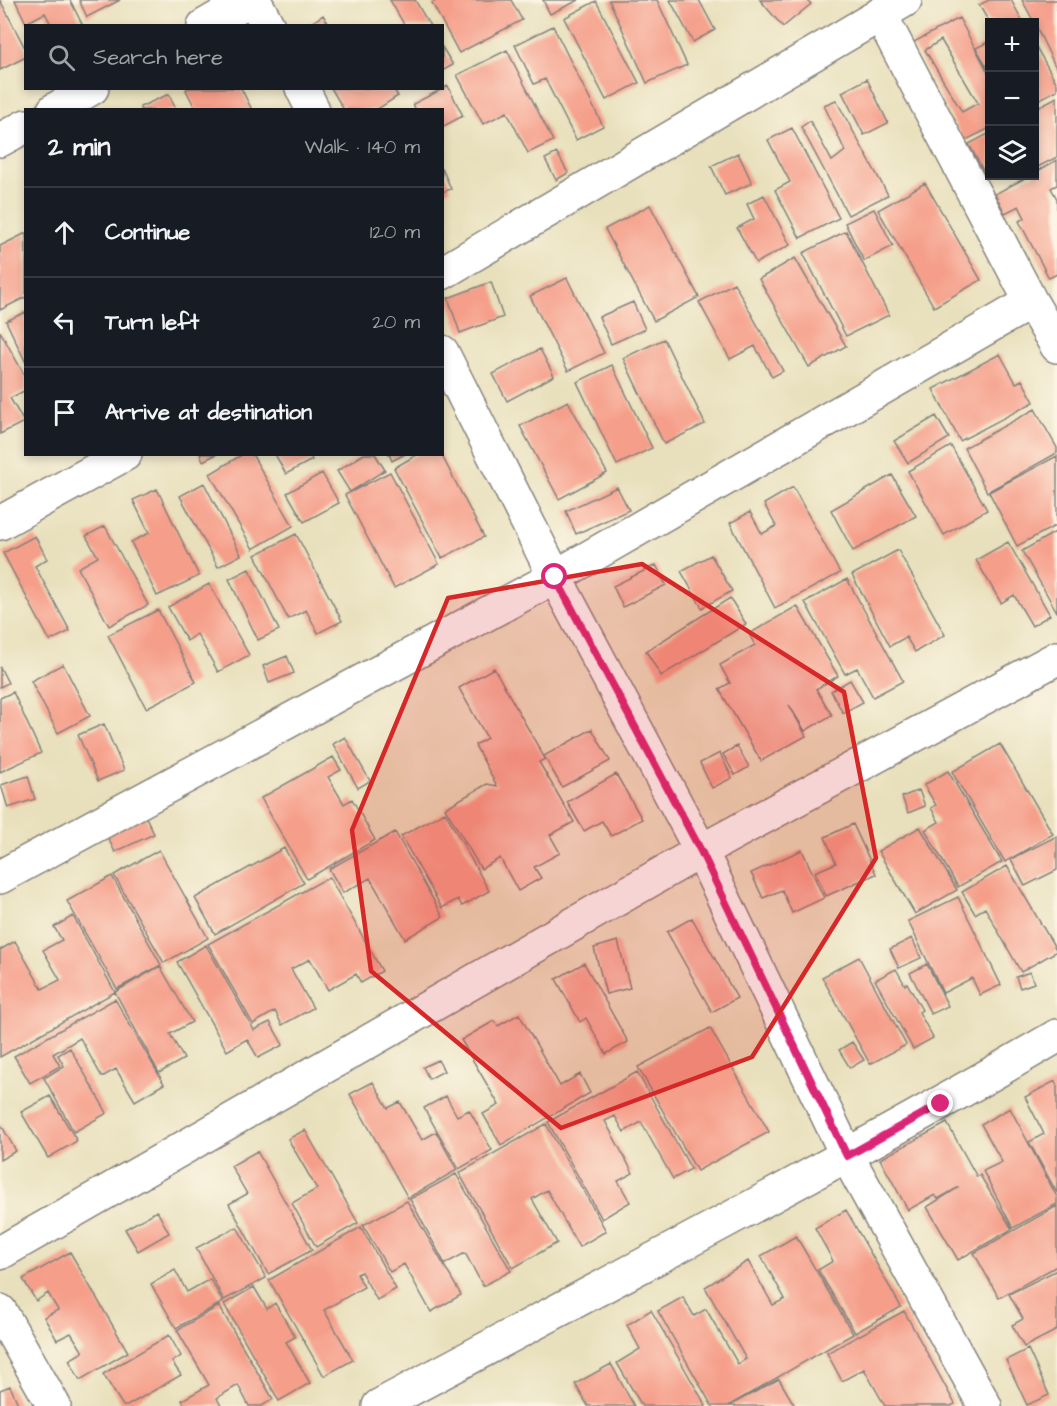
<!DOCTYPE html>
<html lang="en">
<head>
<meta charset="utf-8">
<style>
  :root { --surface:#171b24; --page:#242831; --text:#f1f3f6; --muted:#9ea1a6; --line:#363941 }
  body { margin:0; font-family:"Architects Daughter",sans-serif; background:var(--page); color:var(--text) }
  .controls { position:absolute; right:18px; top:18px; display:grid; overflow:hidden; border-radius:0px; box-shadow:0 3px 9px #0003 }
  .controls button { width:54px; height:54px; display:grid; place-items:center; padding:0; border:0; border-bottom:2px solid var(--line); background:var(--surface); color:var(--text); font:30px sans-serif }
  .stop { position:absolute; width:18px; height:18px; margin:-14px; border:4px solid #db2777; border-radius:50%; background:#fff }
  .stop.end { background:#db2777; border-color:#fff; box-shadow:0 2px 6px #0008 }
  .list { margin:0; padding:0; list-style:none }
  h2 { display:flex; justify-content:space-between; align-items:center; height:78px; margin:0; padding:0 24px; font-size:26px }
  h2 small { font-size:20px; font-weight:400; color:var(--muted) }
  .list li { display:grid; grid-template-columns:39px 1fr auto; gap:18px; align-items:center; box-sizing:border-box; height:90px; padding:0 24px; border-top:2px solid var(--line) }
  .list b { display:block; font-size:22px; white-space:nowrap }
  .list em { font-size:20px; font-style:normal; color:var(--muted) }
  .icon { flex:none; width:33px; height:33px; fill:none; stroke:currentColor; stroke-width:2; stroke-linecap:round; stroke-linejoin:round }
  .map { position:relative; flex:none; width:1057px; height:1406px; overflow:hidden }
  .search { position:absolute; background:var(--surface); box-shadow:0 3px 9px #0003; left:24px; top:24px; width:420px; height:66px; display:flex; align-items:center; gap:15px; box-sizing:border-box; padding:0 21px; border-radius:0px; color:var(--muted); font-size:22px }
  .panel { position:absolute; background:var(--surface); box-shadow:0 3px 9px #0003; left:24px; top:108px; width:420px; height:348px; border-radius:0px }
  .map>svg:first-child { display:block }
  .building { fill:#f59e89; fill-rule:evenodd }
  .lines { fill:none; stroke-linecap:round; stroke-linejoin:round }
  .minor-casing { stroke:#85817c; stroke-width:36 }
  .minor { stroke:#fff; stroke-width:33 }
  .route { stroke:#db2777; stroke-width:8 }
  .marked { fill:#d62828; fill-opacity:0.2; stroke:#d62828; stroke-width:4.5; stroke-linejoin:round }
</style>
</head>
<body>
<div class="map">
<svg width="1057" height="1406" viewBox="0 0 1057 1406">
  <rect width="100%" height="100%" fill="#fcf5e5"/>
  <filter id="ink" filterUnits="userSpaceOnUse"><feTurbulence type="fractalNoise" baseFrequency=".0167" numOctaves="2"/><feDisplacementMap in="SourceGraphic" scale="12" xChannelSelector="R" yChannelSelector="G"/><feConvolveMatrix kernelMatrix="1 2 1 2 8 2 1 2 1" color-interpolation-filters="sRGB"/></filter>
  <filter id="wash" filterUnits="userSpaceOnUse"><feTurbulence type="fractalNoise" baseFrequency=".008" numOctaves="4" result="noise"/><feDisplacementMap in="SourceGraphic" scale="24" xChannelSelector="R" yChannelSelector="G"/><feGaussianBlur stdDeviation="1.35" result="paint"/><feColorMatrix in="noise" values="0 0 0 0 0 0 0 0 0 0 0 0 0 0 0 0 0 1.4 0 .05"/><feComposite in="paint" operator="in"/></filter>
  <g filter="url(#wash)">
    <rect width="100%" height="100%" fill="#e8e0bc"/>
    <g id="blocks">
      <path class="building" d="M0,0l26,50v7l-26,13z
        M15,0h55l13,26h-31l-7,-13 -19,10z
        M79,0h41l-33,17z
        M390,0h25l15,26h-25z
        M437,0h74l11,20 -63,33 -27,-50z
        M543,0h36l-29,14z
        M609,0h48l30,65 -40,18z
        M670,0h29l16,30 -22,12z
        M760,0h47l4,4 -28,23z
        M989,0h22l12,22h-34l-10,-17z
        M1022,0h35v70l-23,-48z
        M596,1l43,82 -33,17 -42,-82z
        M323,15l7,11h-23z
        M959,18l31,58v52l-26,13 -52,-98zM941,40l37,63 -16,9 -37,-62z
        M553,26l50,100 -27,14 -31,-61 -11,5 -19,-39z
        M990,41v31l-14,-24z
        M1034,43l23,41v6l-23,12z
        M442,47l11,18 -11,6z
        M507,50l46,91 -25,12 -21,-41 -24,12 -26,-49z
        M867,79l21,44 -24,12 -22,-43z
        M448,86l15,30 -21,11v-17h-26l-3,-6z
        M188,88h53l11,22h-56l-10,-20z
        M331,88h62l5,8 -22,14h-32z
        M169,94l7,16h-35l-1,-3z
        M1057,97v60l-23,12v-60z
        M836,100l52,95 -40,20 -47,-88 9,-6 22,40 13,-10 -21,-46z
        M792,128l47,90 -39,20 -25,-48 15,-8 -22,-42z
        M990,133v38l-5,3 -16,-30z
        M557,153l11,20 -12,7 -11,-21z
        M738,153l14,30 -27,12 -14,-29z
        M1057,160v25l-6,3 6,11v75l-8,4 -30,-57 6,-3 -6,-12 -14,7 -10,-19 34,-18h5v-3z
        M442,168l9,21 -9,3z
        M925,183l56,97 -47,27 -56,-97z
        M764,195l26,50 -34,18 -19,-35 17,-9 -7,-15z
        M650,205l49,92 -45,24 -49,-92z
        M874,209l19,37 -29,15 -19,-38z
        M846,231l43,84 -43,21 -43,-83z
        M26,233v64l-26,13v-64z
        M795,258l51,88 -37,21 -50,-88z
        M567,278l37,75 -36,18 -38,-75z
        M491,282l12,35 -43,16 -12,-35z
        M734,283l49,88 -11,6 -17,-31 -25,13 -31,-57z
        M633,302l12,27 -34,15 -12,-27z
        M26,312v51l-20,-42z
        M0,331l26,47v12l-16,8 14,24 -24,12z
        M664,339l41,85 -41,20 -41,-86z
        M540,349l14,27 -47,25 -14,-27z
        M1000,354l16,29 6,-3 12,22 -74,39 -27,-52z
        M612,365l40,83 -35,17 -40,-83z
        M568,401l39,72 -48,26 -39,-73z
        M1035,409l22,39v5l-70,39 -23,-44z
        M936,416l13,22 -41,25 -14,-22z
        M951,446l36,64 -43,25 -36,-64z
        M200,454h17l-14,7z
        M243,454h9l41,72 -40,23 -43,-75z
        M275,454h34l3,6 -26,14z
        M364,454h11l10,16 -35,22 -13,-21z
        M389,454h16l-13,7z
        M418,454h23l43,83 -42,21 -48,-90z
        M1057,456v69l-40,21 -28,-54z
        M390,472l49,92 -45,24 -49,-93z
        M322,473l17,30 -35,19 -17,-29z
        M892,475l24,41 -63,35 -22,-41z
        M204,483l37,72 -23,12 -38,-71z
        M617,487l12,23 -53,24 -10,-23z
        M793,487l47,86 -65,35 -45,-85 20,-11 12,22 14,-8 -12,-22z
        M157,489l42,87 -42,20 -26,-54 18,-9 -16,-33z
        M105,526l43,79 -39,21 -31,-58 20,-11 -12,-21z
        M1057,531v81l-35,-61z
        M296,534l46,87 -24,12 -12,-23 -18,9 -33,-64z
        M35,536l12,23 -12,7 35,65 -20,10 -47,-88z
        M1008,542l42,73 -18,11 -18,-31 -13,8 -25,-43z
        M898,550l47,85 -30,17 -9,-15 -16,9 -38,-71z
        M711,555l21,36 -30,17 -21,-37z
        M656,565l10,20 -43,22 -10,-21z
        M249,569l30,61 -21,10 -29,-61z
        M847,579l56,102 -30,16 -16,-29 -12,6 -40,-72z
        M209,584l40,71 -31,17 -21,-38 -10,7 -19,-34z
        M730,598l16,26 -85,52 -15,-25z
        M797,606l41,70 -22,13 16,26 -27,16 -16,-26 17,31 -45,25 -42,-72 11,-6 -10,-18 35,-20 -6,-11z
        M158,610l38,72 -50,26 -38,-73z
        M287,656l7,17 -25,10 -6,-17z
        M63,664l27,52 -32,17 -27,-52z
        M0,667l8,16 -8,4z
        M494,668l51,91 -6,3 35,60 -24,13 10,18 -26,14 7,11 -23,13 -18,-33 -19,11 -36,-61 42,-24 10,2 -22,-41 12,-7 -28,-50z
        M850,680l13,22 -20,11 -12,-22z
        M13,692l28,61 -41,19v-74z
        M104,724l20,46 -26,11 -20,-46z
        M592,729l18,32 -48,26 -18,-31z
        M345,737l25,44 -12,7 -25,-44z
        M1000,744l53,90 -48,28 -53,-90z
        M737,746l12,21 -14,8 -12,-21z
        M720,753l12,25 -20,10 -12,-25z
        M333,757l8,13 -13,7 16,27 8,-5 23,41 -68,39 -46,-81z
        M948,771l54,91 -44,25 -33,-57 14,-8 -8,-14 5,-3 -12,-20z
        M616,774l26,45 -31,17 -9,-15 -18,10 -17,-29z
        M28,776l7,23 -27,9 -7,-23z
        M919,790l6,16 -17,7 -6,-16z
        M445,812l44,79 -27,15 -4,-7 -16,9 -41,-72z
        M145,815l9,19 -39,18 -9,-18z
        M853,824l23,50 -50,22 -11,-24 21,-9 -11,-26z
        M920,827l37,63 -42,24 -37,-63z
        M395,832l48,85 -38,22 -35,-61 -27,15 -14,-24z
        M1057,836v34l-32,16 -14,-27z
        M284,848l20,35 -89,51 -20,-36z
        M159,850l49,88 -44,25 -50,-88z
        M802,850l22,48 -32,15 -10,-23 -19,8 -12,-25z
        M1007,866l50,85 -36,21 -36,-64 -10,6 -13,-22z
        M112,876l49,89 -44,24 -50,-88z
        M329,877l53,94 -21,12 -5,-9 -28,16 -18,-31 -19,10 22,39 -31,17 -7,-14 -22,13 -45,-80z
        M958,897l43,88 -21,10 -8,-17 -29,15 -35,-72z
        M73,916l42,76 -115,65v-107l15,-9 27,48 18,-9 -17,-30 19,-10 -8,-13z
        M692,918l45,80 -25,14 -45,-80z
        M912,938l9,20 -22,10 -9,-19z
        M618,941l12,47 -24,6 -12,-46z
        M206,945l48,85 16,-8 13,23 -25,13 -11,-19 -20,12 -50,-89z
        M859,957l47,88 -36,19 -48,-87z
        M584,963l44,79 -22,12 -20,-36 -6,4 -24,-43z
        M927,964l21,42 -17,8 -21,-41z
        M160,966l32,56 -22,12 14,25 -25,14 -44,-81z
        M896,969l9,16 2,-2 15,27 -3,2 14,26 -20,11 -38,-69z
        M1030,972l4,11 -14,5 -4,-11z
        M115,999l49,85 -29,17 -19,-32 -14,8 -22,-39 -27,16 7,12 -30,17 -16,-27z
        M519,1014l41,72 20,-12 10,19 -89,52 -18,-31 16,-9 -38,-65 33,-19 4,5z
        M710,1028l59,104 -72,39 -59,-104z
        M852,1042l12,18 -14,8 -11,-18z
        M70,1048l37,65 -33,19 -30,-54 20,-12 -6,-11z
        M438,1060l6,11 -15,8 -6,-12z
        M637,1072l54,97 -18,10 -32,-57 -17,10 -9,-16 -10,5 28,52 -15,8 12,21 -28,17 -54,-97z
        M1055,1081l2,5v107l-28,-51 15,-8 -19,-37z
        M373,1082l15,26 12,-6 22,38 14,-8 21,38 -49,28 -58,-104z
        M50,1096l27,45 -29,17 -27,-46z
        M446,1096l11,20 12,-6 23,40 -33,19 -35,-61z
        M1010,1108l47,89v7l-44,24 -30,-57 19,-9 -21,-38z
        M0,1123l16,28 -16,9z
        M947,1123l30,54 3,-2 32,54 -54,31 -31,-53 32,-20 -21,12 -3,-4 -27,15 -28,-51z
        M546,1124l60,107 -27,16 -32,-57 -15,9 25,44 -44,25 -54,-95z
        M305,1130l53,93 -42,24 -24,-44 25,-14 -29,-50z
        M257,1151l55,99 -44,24 -39,-70 18,-10 -16,-28z
        M456,1174l55,97 -28,15 -18,-33 -20,11 -35,-65z
        M407,1201l54,94 -30,17 -27,-48 -14,8 -27,-47z
        M1057,1206v60l-58,32 -25,-45z
        M846,1210l55,97 -46,26 -37,-63 15,-9 -18,-33z
        M157,1211l12,22 -31,18 -13,-22z
        M237,1227l29,51 -42,22 -28,-52z
        M361,1227l35,62 -19,11 -16,-28 -4,2 7,13 -40,23 29,50 -29,16 -55,-96z
        M796,1236l57,98 -125,72h-16l-54,-95 25,-14 11,19 12,-7 32,55 8,-5 -41,-72 43,-26 25,44 12,-6 -24,-43z
        M70,1252l58,100 -48,28 -11,-20 14,-8 -12,-19 -14,7 -13,-23 14,-7 -10,-17 -12,8 -13,-22z
        M175,1270l12,22 23,-13 13,23 -47,26 -25,-44z
        M1057,1270v60l-33,17 -12,-22 11,-6 -14,-25z
        M254,1287l13,22 8,-6 20,34 -9,5 24,41 -31,18 -55,-97z
        M219,1306l54,93 -11,7h-13l-11,-21 -21,13 4,8h-36l-3,-6 27,-15 -32,-55z
        M651,1310l55,96h-64l-25,-43 23,-14 -13,-24z
        M904,1311l51,93 -4,2h-66l-21,-37 -22,12 -15,-28z
        M169,1335l12,21 -9,6 9,13 -54,31h-4l-20,-32z
        M1028,1349l21,46 -22,10 -21,-45z
        M611,1364l23,42h-46l-13,-22z
        M779,1379l16,27h-66z
        M10,1386l9,20h-19v-16z"/>
    </g>
  </g>
  <g filter="url(#ink)">
    <use href="#blocks" fill-opacity="0" stroke="#85817c" stroke-width="1.5"/>
    <g class="lines">
      <g class="minor-casing">
        <path id="minor" d="M254,0l14,26
          M880,14l151,288 26,44
          M204,26l45,-26
          M302,88l11,22
          M54,110l38,-22
          M0,140l26,-14
          M442,273l463,-273
          M442,352l113,225 146,274 146,305 138,250
          M0,523l125,-69
          M0,877l555,-300 476,-275
          M0,1253l701,-402 356,-193
          M0,1311l54,95
          M379,1406c227,-122 456,-240 678,-370"/>
      </g>
      <use href="#minor" class="minor"/>
    </g>
  </g>
  <g class="lines" filter="url(#ink)">
    <path class="route" d="M555,577l146,274 146,305 94,-52"/>
  </g>
  <path class="marked" d="M642,564l202,128 32,166 -124,199 -191,71 -190,-157 -19,-141 96,-232z"/>
</svg>
<div class="controls">
<button>+</button>
<button>−</button>
<button><svg class="icon" aria-label="layers" viewBox="0 0 24 24"><path d="M12 4l9 5-9 5-9-5zM3 14l9 5 9-5"/></svg></button>
</div>
<div class="stop" style="left:555px;top:577px"></div>
<div class="stop end" style="left:941px;top:1104px"></div>
<div class="search"><svg class="icon" aria-label="search" viewBox="0 0 24 24"><circle cx="10" cy="10" r="6"/><path d="M15 15l6 6"/></svg>Search here</div>
<section class="panel">
<h2>2 min<small>Walk · 140 m</small></h2>
<ul class="list">
<li><svg class="icon" aria-label="ahead" viewBox="0 0 24 24"><path d="M12 20V5M6 11l6-6 6 6"/></svg><div><b>Continue</b></div><em>120 m</em></li>
<li><svg class="icon" aria-label="left" viewBox="0 0 24 24"><path d="M17 20v-9H6M10 6l-5 5 5 5"/></svg><div><b>Turn left</b></div><em>20 m</em></li>
<li><svg class="icon" aria-label="arrive" viewBox="0 0 24 24"><path d="M6 21V4h12l-3 4 3 4H6"/></svg><div><b>Arrive at destination</b></div></li>
</ul>
</section>
</div>
</body>
</html>
